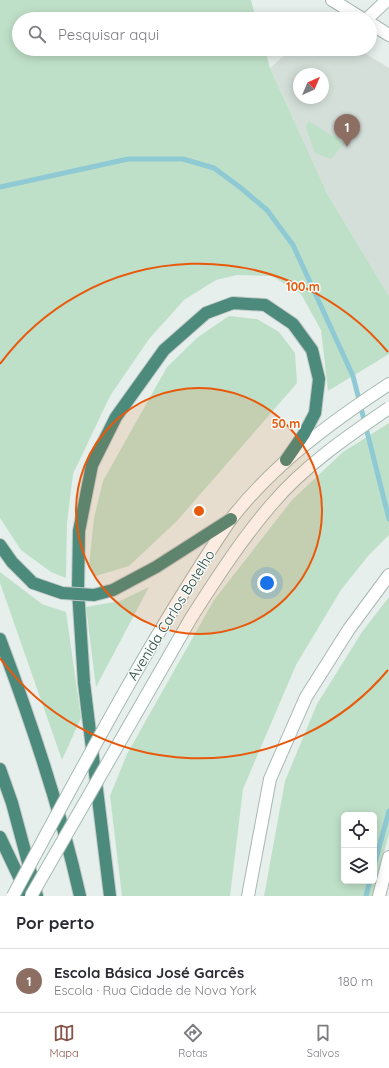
<!DOCTYPE html>
<html lang="pt">
<head>
<meta charset="utf-8">
<style>
  :root { --surface:#fff; --page:#f7f7f7; --text:#2b2b33; --muted:#7c7c81; --line:#e1e1e2; --accent:#855347 }
  body { margin:0; font-family:Quicksand,sans-serif; background:var(--page); color:var(--text) }
  .controls { position:absolute; right:12px; bottom:12px; display:grid; overflow:hidden; border-radius:6px; box-shadow:0 2px 10px #0003 }
  .controls button { width:36px; height:36px; display:grid; place-items:center; padding:0; border:0; border-bottom:1px solid var(--line); background:var(--surface); color:var(--text); font:20px sans-serif }
  .compass { position:absolute; left:293px; top:68px; width:36px; height:36px; border-radius:50%; background:var(--surface); box-shadow:0 2px 10px #0003; rotate:44deg }
  .you { position:absolute; left:267px; top:583px; width:14px; height:14px; margin:-10px; border:3px solid #fff; border-radius:50%; background:#1a73e8; box-shadow:0 0 0 6px #1a73e833 }
  .badge { display:grid; place-items:center; width:26px; height:26px; border-radius:50%; background:var(--accent); color:#fff; font-size:13px; font-weight:700 }
  .pin { position:absolute; translate:-50% -33px; filter:drop-shadow(0 1px 2px #0008) }
  .pin::after { content:''; position:absolute; top:21px; width:14px; height:12px; background:inherit; clip-path:polygon(0 0,100% 0,50% 100%) }
  .list { margin:0; padding:0; list-style:none }
  h2 { display:flex; justify-content:space-between; align-items:center; height:52px; margin:0; padding:0 16px; font-size:17px }
  h2 small { font-size:13px; font-weight:400; color:var(--muted) }
  .list li { display:grid; grid-template-columns:26px 1fr auto; gap:12px; align-items:center; box-sizing:border-box; height:64px; padding:0 16px; border-top:1px solid var(--line) }
  .list b { display:block; font-size:15px; white-space:nowrap }
  .list p { margin:0; font-size:13px; white-space:nowrap; color:var(--muted) }
  .list em { font-size:13px; font-style:normal; color:var(--muted) }
  .icon { flex:none; width:22px; height:22px; fill:none; stroke:currentColor; stroke-width:2; stroke-linecap:round; stroke-linejoin:round }
  .map { position:relative; flex:none; width:389px; height:896px; overflow:hidden }
  .search { position:absolute; background:var(--surface); box-shadow:0 2px 10px #0003; left:12px; right:12px; top:12px; height:44px; display:flex; align-items:center; gap:10px; box-sizing:border-box; padding:0 14px; border-radius:22px; color:var(--muted); font-size:15px }
  .sheet { height:116px; background:var(--surface) }
  nav { display:flex; justify-content:space-around; align-items:center; box-sizing:border-box; height:56px; border-top:1px solid var(--line); background:var(--surface); font-size:11px; color:var(--muted) }
  nav a { display:grid; justify-items:center; gap:2px }
  nav .on { color:var(--accent) }
  .map>svg:first-child { display:block }
  .built { fill:#d4dfda; fill-rule:evenodd }
  .green { fill:#bfe0c8; fill-rule:evenodd }
  .lines { fill:none; stroke-linecap:round; stroke-linejoin:round }
  .stream { stroke:#8ec9d4; stroke-width:5 }
  .minor-casing { stroke:#a8b8b2; stroke-width:14 }
  .tertiary-casing { stroke:#a8b8b2; stroke-width:14 }
  .secondary-casing { stroke:#a4bbb3; stroke-width:14 }
  .trunk-casing { stroke:#c2cac8; stroke-width:14 }
  .minor { stroke:#fff; stroke-width:12 }
  .tertiary { stroke:#fff; stroke-width:12 }
  .secondary { stroke:#fff; stroke-width:12 }
  .trunk { stroke:#4c8a7c; stroke-width:12 }
  .secondary-bridge-casing { stroke:#a4bbb3; stroke-width:14; stroke-linecap:butt }
  .trunk-bridge-casing { stroke:#c2cac8; stroke-width:14; stroke-linecap:butt }
  .secondary-bridge { stroke:#fff; stroke-width:12 }
  .trunk-bridge { stroke:#4c8a7c; stroke-width:12 }
  .ring { fill:none; stroke:#e8590c; stroke-width:2 }
  .labels { text-anchor:middle; dominant-baseline:central; stroke-width:3; stroke-linejoin:round; paint-order:stroke }
  .street-label { font-size:14px; fill:#24423a; stroke:#f7fbf9 }
  .centre { fill:#e8590c; stroke:#f7fbf9; stroke-width:2 }
  .ring-label { font-size:12px; text-anchor:middle; font-weight:bold; fill:#e8590c; stroke:#f7fbf9; stroke-width:3; stroke-linejoin:round; paint-order:stroke }
</style>
</head>
<body>
<div class="map">
<svg width="389" height="896" viewBox="0 0 389 896">
  <rect width="100%" height="100%" fill="#e6efeb"/>
  <path class="built" d="M303,49l16,3 4,-3h35l31,19v228l-61,-101 -58,-127 16,-14zM299,74h24v24h-24z"/>
  <path class="green" d="M0,0h251l5,19h-237v30h246l5,19 58,127 61,101v58l-61,37 -7,-61 -20,-36 -29,-18 -35,-1 -21,5 -32,20 -35,39 -39,57 -37,78 -6,49 -1,55 -15,-6 -30,-22 -21,-32z
    M308,121l37,22 -14,16 -16,-6 -9,-25z
    M229,316l28,3 22,13 16,21 2,30 -120,138 -48,45 -33,10 -7,-10 5,-48 9,-37 64,-114 31,-30z
    M389,423v112l-21,21 -27,34 -45,75 -53,124 -13,107h-108l-12,-100 17,-42 87,-154 78,-100 51,-48z
    M0,572l42,32 24,8 15,106 -19,42 -62,-177z
    M149,587l-53,100 -10,-80 34,-6z
    M389,597v237l-17,62h-108l21,-115 32,-77 45,-72zM344,815h30v66h-30z"/>
  <g class="lines">
    <path class="stream" d="M0,187l128,-28h55l31,9 27,20 26,22 26,35 60,131 36,143
      M374,866l15,-55
      M366,896l4,-15"/>
    <g class="minor-casing">
      <path id="minor" d="M332,0l31,19
        M367,19l20,-19
        M370,23l19,12
        M379,896l10,-39"/>
    </g>
    <g class="tertiary-casing">
      <path id="tertiary" d="M248,896l22,-117 36,-82 43,-68 40,-54"/>
    </g>
    <g class="secondary-casing">
      <path id="secondary" d="M231,519c43,-55 100,-97 158,-135"/>
    </g>
    <g class="trunk-casing">
      <path id="trunk" d="M0,545l12,17 21,21
        M0,639c31,82 61,172 80,257
        M0,769l12,34 25,93
        M0,837l28,59
        M110,896l-26,-213 -6,-93 1,-59 13,-66 24,-48 48,-67 42,-37 27,-10 32,2 28,19 19,26 7,29 -4,34 -11,21 -18,26"/>
    </g>
    <use href="#minor" class="minor"/>
    <use href="#tertiary" class="tertiary"/>
    <use href="#secondary" class="secondary"/>
    <use href="#trunk" class="trunk"/>
    <g class="secondary-bridge-casing">
      <path id="secondary-bridge" d="M13,896c69,-128 136,-256 218,-377
        M31,896l160,-278c25,-39 50,-78 81,-114 32,-38 76,-68 117,-96"/>
    </g>
    <g class="trunk-bridge-casing">
      <path id="trunk-bridge" d="M33,583l29,10 32,2 19,-5 43,-23 75,-48"/>
    </g>
    <use href="#secondary-bridge" class="secondary-bridge"/>
    <use href="#trunk-bridge" class="trunk-bridge"/>
  </g>
  <circle cx="199" cy="511" r="123" fill="#e8590c" fill-opacity=".12"/>
  <g class="ring">
    <circle cx="199" cy="511" r="123"/>
    <path d="M388 670A247 247 0 0 1 0 658M0 364A247 247 0 0 1 388 352"/>
  </g>
  <g class="labels">
    <g class="street-label">
      <text transform="translate(171 615) rotate(-58)">Avenida Carlos Botelho</text>
    </g>
  </g>
  <circle cx="199" cy="511" r="6" class="centre"/>
  <g class="ring-label">
    <text x="303" y="291">100 m</text>
    <text x="286" y="428">50 m</text>
  </g>
</svg>
<div class="controls">
<button><svg class="icon" aria-label="locate" viewBox="0 0 24 24"><circle cx="12" cy="12" r="6"/><path d="M12 2v4M12 18v4M2 12h4M18 12h4"/></svg></button>
<button><svg class="icon" aria-label="layers" viewBox="0 0 24 24"><path d="M12 4l9 5-9 5-9-5zM3 14l9 5 9-5"/></svg></button>
</div>
<svg class="compass" viewBox="-18 -18 36 36"><path d="M0-13l5 13h-10z" fill="#e53935"/><path d="M0 13l5-13h-10z" fill="#7c7c81"/></svg>
<div class="you"></div>
<div class="pin badge" style="left:347px;top:147px;background:#8d6e63">1</div>
<div class="search"><svg class="icon" aria-label="search" viewBox="0 0 24 24"><circle cx="10" cy="10" r="6"/><path d="M15 15l6 6"/></svg>Pesquisar aqui</div>
</div>
<section class="sheet">
<h2>Por perto<small></small></h2>
<ul class="list">
<li><span class="badge" style="background:#8d6e63">1</span><div><b>Escola Básica José Garcês</b><p>Escola · Rua Cidade de Nova York</p></div><em>180 m</em></li>
</ul>
</section>
<nav>
<a class="on"><svg class="icon" aria-label="map" viewBox="0 0 24 24"><path d="M3 6l6-2 6 2 6-2v14l-6 2-6-2-6 2zM9 4v14M15 6v14"/></svg>Mapa</a>
<a><svg class="icon" aria-label="directions" viewBox="0 0 24 24"><path d="M12 3l9 9-9 9-9-9zM9 14v-3h6M13 9l2 2-2 2"/></svg>Rotas</a>
<a><svg class="icon" aria-label="saved" viewBox="0 0 24 24"><path d="M7 4h10v16l-5-4-5 4z"/></svg>Salvos</a>
</nav>
</body>
</html>
